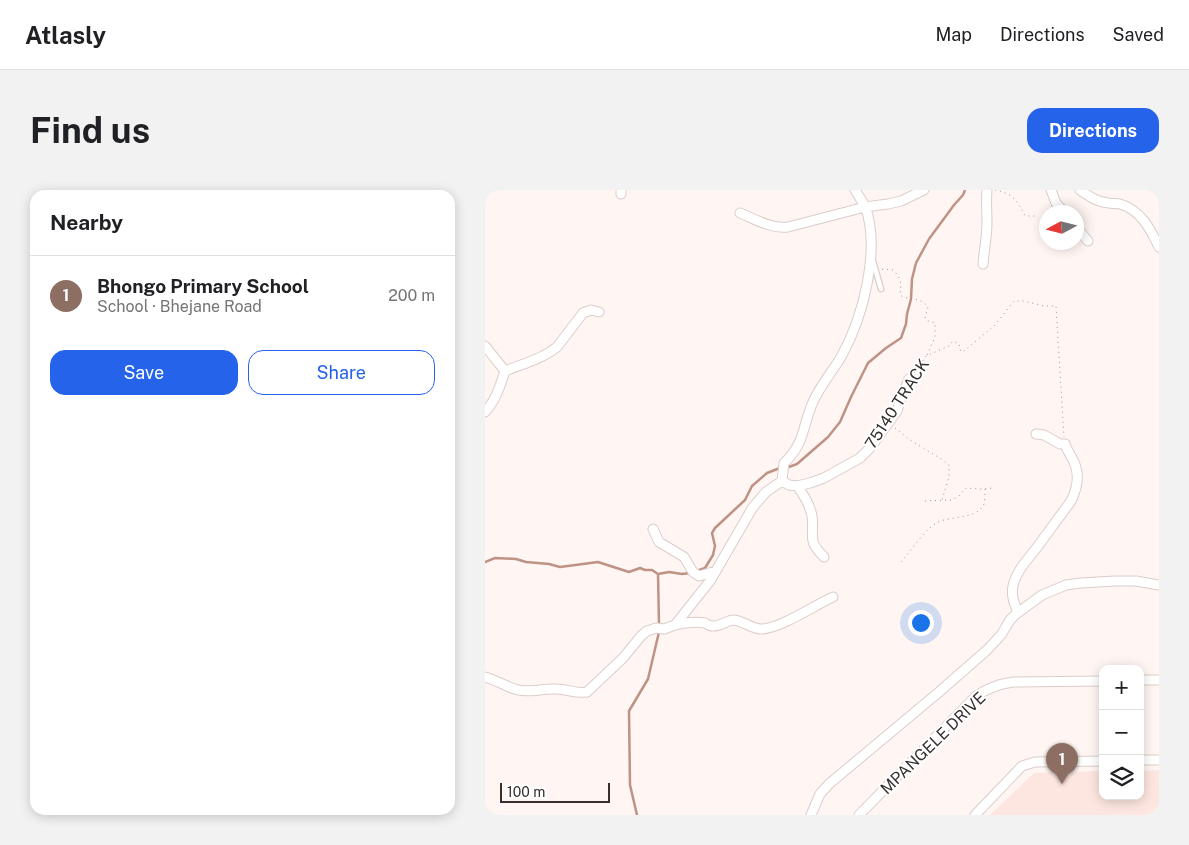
<!DOCTYPE html>
<html lang="en">
<head>
<meta charset="utf-8">
<style>
  :root { --surface:#fff; --page:#f2f2f2; --text:#202124; --muted:#757577; --line:#e0e0e0; --accent:#2563eb }
  body { margin:0; font-family:"Public Sans",sans-serif; background:var(--page); color:var(--text) }
  .controls { position:absolute; right:15px; bottom:15px; display:grid; overflow:hidden; border-radius:10px; box-shadow:0 2px 12px #0003 }
  .controls button { width:45px; height:45px; display:grid; place-items:center; padding:0; border:0; border-bottom:1px solid var(--line); background:var(--surface); color:var(--text); font:25px sans-serif }
  .compass { position:absolute; left:554px; top:15px; width:45px; height:45px; border-radius:50%; background:var(--surface); box-shadow:0 2px 12px #0003; rotate:263deg }
  .scale { position:absolute; left:15px; bottom:12px; width:110px; box-sizing:border-box; padding-left:5px; border:2px solid #352f2e; border-top:0; font-size:14px; line-height:18px; white-space:nowrap; color:#352f2e; -webkit-text-stroke:4px #fff; paint-order:stroke }
  .you { position:absolute; left:435px; top:432px; width:18px; height:18px; margin:-12px; border:4px solid #fff; border-radius:50%; background:#1a73e8; box-shadow:0 0 0 8px #1a73e833 }
  .badge { display:grid; place-items:center; width:32px; height:32px; border-radius:50%; background:var(--accent); color:#fff; font-size:16px; font-weight:700 }
  .pin { position:absolute; translate:-50% -41px; filter:drop-shadow(0 1px 2px #0008) }
  .pin::after { content:''; position:absolute; top:26px; width:18px; height:15px; background:inherit; clip-path:polygon(0 0,100% 0,50% 100%) }
  .list { margin:0; padding:0; list-style:none }
  h2 { display:flex; justify-content:space-between; align-items:center; height:65px; margin:0; padding:0 20px; font-size:21px }
  h2 small { font-size:16px; font-weight:400; color:var(--muted) }
  .list li { display:grid; grid-template-columns:32px 1fr auto; gap:15px; align-items:center; box-sizing:border-box; height:80px; padding:0 20px; border-top:1px solid var(--line) }
  .list b { display:block; font-size:19px; white-space:nowrap }
  .list p { margin:0; font-size:16px; white-space:nowrap; color:var(--muted) }
  .list em { font-size:16px; font-style:normal; color:var(--muted) }
  .actions { display:flex; gap:10px; padding:15px 20px }
  .actions a { flex:1; padding:11px 0; border:1px solid var(--accent); border-radius:15px; text-align:center; font-size:18px; color:var(--accent) }
  .actions .main { background:var(--accent); color:#fff }
  .icon { flex:none; width:28px; height:28px; fill:none; stroke:currentColor; stroke-width:2; stroke-linecap:round; stroke-linejoin:round }
  .map { position:relative; flex:none; width:674px; height:625px; overflow:hidden; border-radius:15px }
  header { display:flex; align-items:center; gap:30px; box-sizing:border-box; height:70px; padding:0 25px; background:var(--surface); border-bottom:1px solid var(--line) }
  header strong { font-size:24px }
  nav { display:flex; gap:28px; margin-inline-start:auto; font-size:18px }
  .intro { display:flex; align-items:center; justify-content:space-between; box-sizing:border-box; height:120px; padding:0 30px }
  h1 { margin:0; font-size:35px }
  .button { padding:12px 22px; border-radius:15px; background:var(--accent); color:#fff; font-size:18px; font-weight:700 }
  main { display:flex; gap:30px; padding:0 30px }
  aside { flex:1; background:var(--surface); border-radius:15px; box-shadow:0 2px 12px #0003 }
  .map>svg:first-child { display:block }
  .built { fill:#fde6df }
  .lines { fill:none; stroke-linecap:round; stroke-linejoin:round }
  .stream { stroke:#be9285; stroke-width:2.5 }
  .service-casing { stroke:#dbcdc8; stroke-width:7 }
  .minor-casing { stroke:#dbcdc8; stroke-width:11 }
  .path { stroke:#9b9492; stroke-width:1; stroke-dasharray:1 4; stroke-linecap:butt }
  .service { stroke:#fff; stroke-width:4.5 }
  .minor { stroke:#fff; stroke-width:9 }
  .labels { text-anchor:middle; dominant-baseline:central; stroke-width:4; stroke-linejoin:round; paint-order:stroke }
  .street-label { font-size:16px; fill:#352f2e; stroke:#fff }
</style>
</head>
<body>
<header>
<strong>Atlasly</strong>
<nav><a>Map</a><a>Directions</a><a>Saved</a></nav>
</header>
<div class="intro"><h1>Find us</h1><a class="button">Directions</a></div>
<main>
<aside>
<h2>Nearby<small></small></h2>
<ul class="list">
<li><span class="badge" style="background:#8d6e63">1</span><div><b>Bhongo Primary School</b><p>School · Bhejane Road</p></div><em>200 m</em></li>
</ul>
<div class="actions"><a class="main">Save</a><a>Share</a></div>
</aside>
<div class="map">
<svg width="674" height="625" viewBox="0 0 674 625">
  <rect width="100%" height="100%" fill="#fff6f3"/>
  <path class="built" d="M674,580v45h-169l44,-42 69,-2v25h37v-25z"/>
  <g class="lines">
    <path class="stream" d="M301,278l11,-4 31,-27 12,-15 11,-25 17,-34 18,-15 15,-10 5,-14 1,-10 4,-15 1,-20 4,-16 13,-24 25,-34 9,-10 2,-5
      M0,372l10,-4 21,1 10,3 23,2 11,3 38,-5 31,10 11,-4 5,2h7l6,4 11,-2 13,2 8,-1
      M211,381l9,-3 8,-13 2,-9 -3,-13 3,-5 30,-28 7,-14 15,-13 13,-5
      M173,384l1,50
      M152,625l-7,-30 -1,-74 19,-32 11,-47"/>
    <g class="service-casing">
      <path id="service" d="M388,71l8,28"/>
    </g>
    <g class="minor-casing">
      <path id="minor" d="M136,0v4
        M566,0l5,13 8,9
        M595,0c9,6 17,12 28,13 4,1 9,0 12,1 20,5 31,26 39,43
        M255,23c15,6 31,16 48,14l77,-20 23,-3 13,-3 23,-11
        M592,38l11,13
        M498,74c1,-14 4,-28 4,-41 0,-11 -1,-22 0,-33
        M0,156l20,25c17,-7 37,-12 52,-24l26,-34 8,-3 8,2
        M0,222c11,-12 15,-26 20,-41
        M297,291l2,-18c22,-21 18,-37 29,-61 7,-16 19,-30 28,-45 22,-39 40,-108 24,-151 -3,-5 -7,-11 -10,-16
        M297,291l7,4 8,1 13,-3 14,-5 36,-20 10,-10 27,-37 4,-13 8,-19
        M312,296c7,9 13,19 15,30 3,21 -6,23 12,41
        M168,339l6,13 25,15 9,15 6,4 17,-5
        M533,422c-4,-8 -7,-17 -5,-26 3,-15 16,-28 25,-40 11,-15 22,-30 33,-45 6,-12 9,-26 3,-39 -3,-6 -7,-12 -9,-18h-5l-16,-9 -8,-1
        M190,435c10,-2 19,-4 30,-2 2,1 5,3 7,3 8,1 15,-6 22,-6 9,1 17,8 26,9 18,1 55,-24 73,-32
        M0,487c12,3 21,10 33,13 13,3 25,-2 38,-1 11,0 20,5 31,3l36,-34 18,-22 6,-5 9,-3 8,1 11,-4 35,-44 43,-74 13,-15 16,-11
        M655,490h19
        M655,570h19
        M326,625l9,-21 9,-10 110,-92 48,-42 14,-15 9,-15 6,-6 26,-19 24,-10 15,-2 34,-2h21l23,4
        M374,625l117,-119c12,-8 23,-12 37,-14l90,-1
        M490,625l47,-49 13,-4 68,-1"/>
    </g>
    <path class="path" d="M510,0c17,3 23,11 30,26h10
      M397,79l11,1c9,9 8,13 7,25 9,6 20,1 28,12l-3,11 3,3 7,2v14l-8,18
      M429,183l12,-17 23,-10 4,-5 6,3 2,8 3,-1 31,-26 19,-24h10l20,5h12l8,131
      M410,238l15,12 33,20 6,5v12l-7,23
      M440,311l27,-1 7,-4 7,-8 16,1 11,-1
      M416,372c9,-10 25,-34 37,-40 13,-6 40,-3 46,-18 1,-4 1,-10 1,-15"/>
    <use href="#service" class="service"/>
    <use href="#minor" class="minor"/>
  </g>
  <g class="labels">
    <g class="street-label">
      <text transform="translate(412 214) rotate(-57)">75140 TRACK</text>
      <text transform="translate(448 553) rotate(-44)">MPANGELE DRIVE</text>
    </g>
  </g>
</svg>
<div class="controls">
<button>+</button>
<button>−</button>
<button><svg class="icon" aria-label="layers" viewBox="0 0 24 24"><path d="M12 4l9 5-9 5-9-5zM3 14l9 5 9-5"/></svg></button>
</div>
<svg class="compass" viewBox="-18 -18 36 36"><path d="M0-13l5 13h-10z" fill="#e53935"/><path d="M0 13l5-13h-10z" fill="#757577"/></svg>
<div class="scale">100 m</div>
<div class="you"></div>
<div class="pin badge" style="left:577px;top:594px;background:#8d6e63">1</div>
</div>
</main>
</body>
</html>
